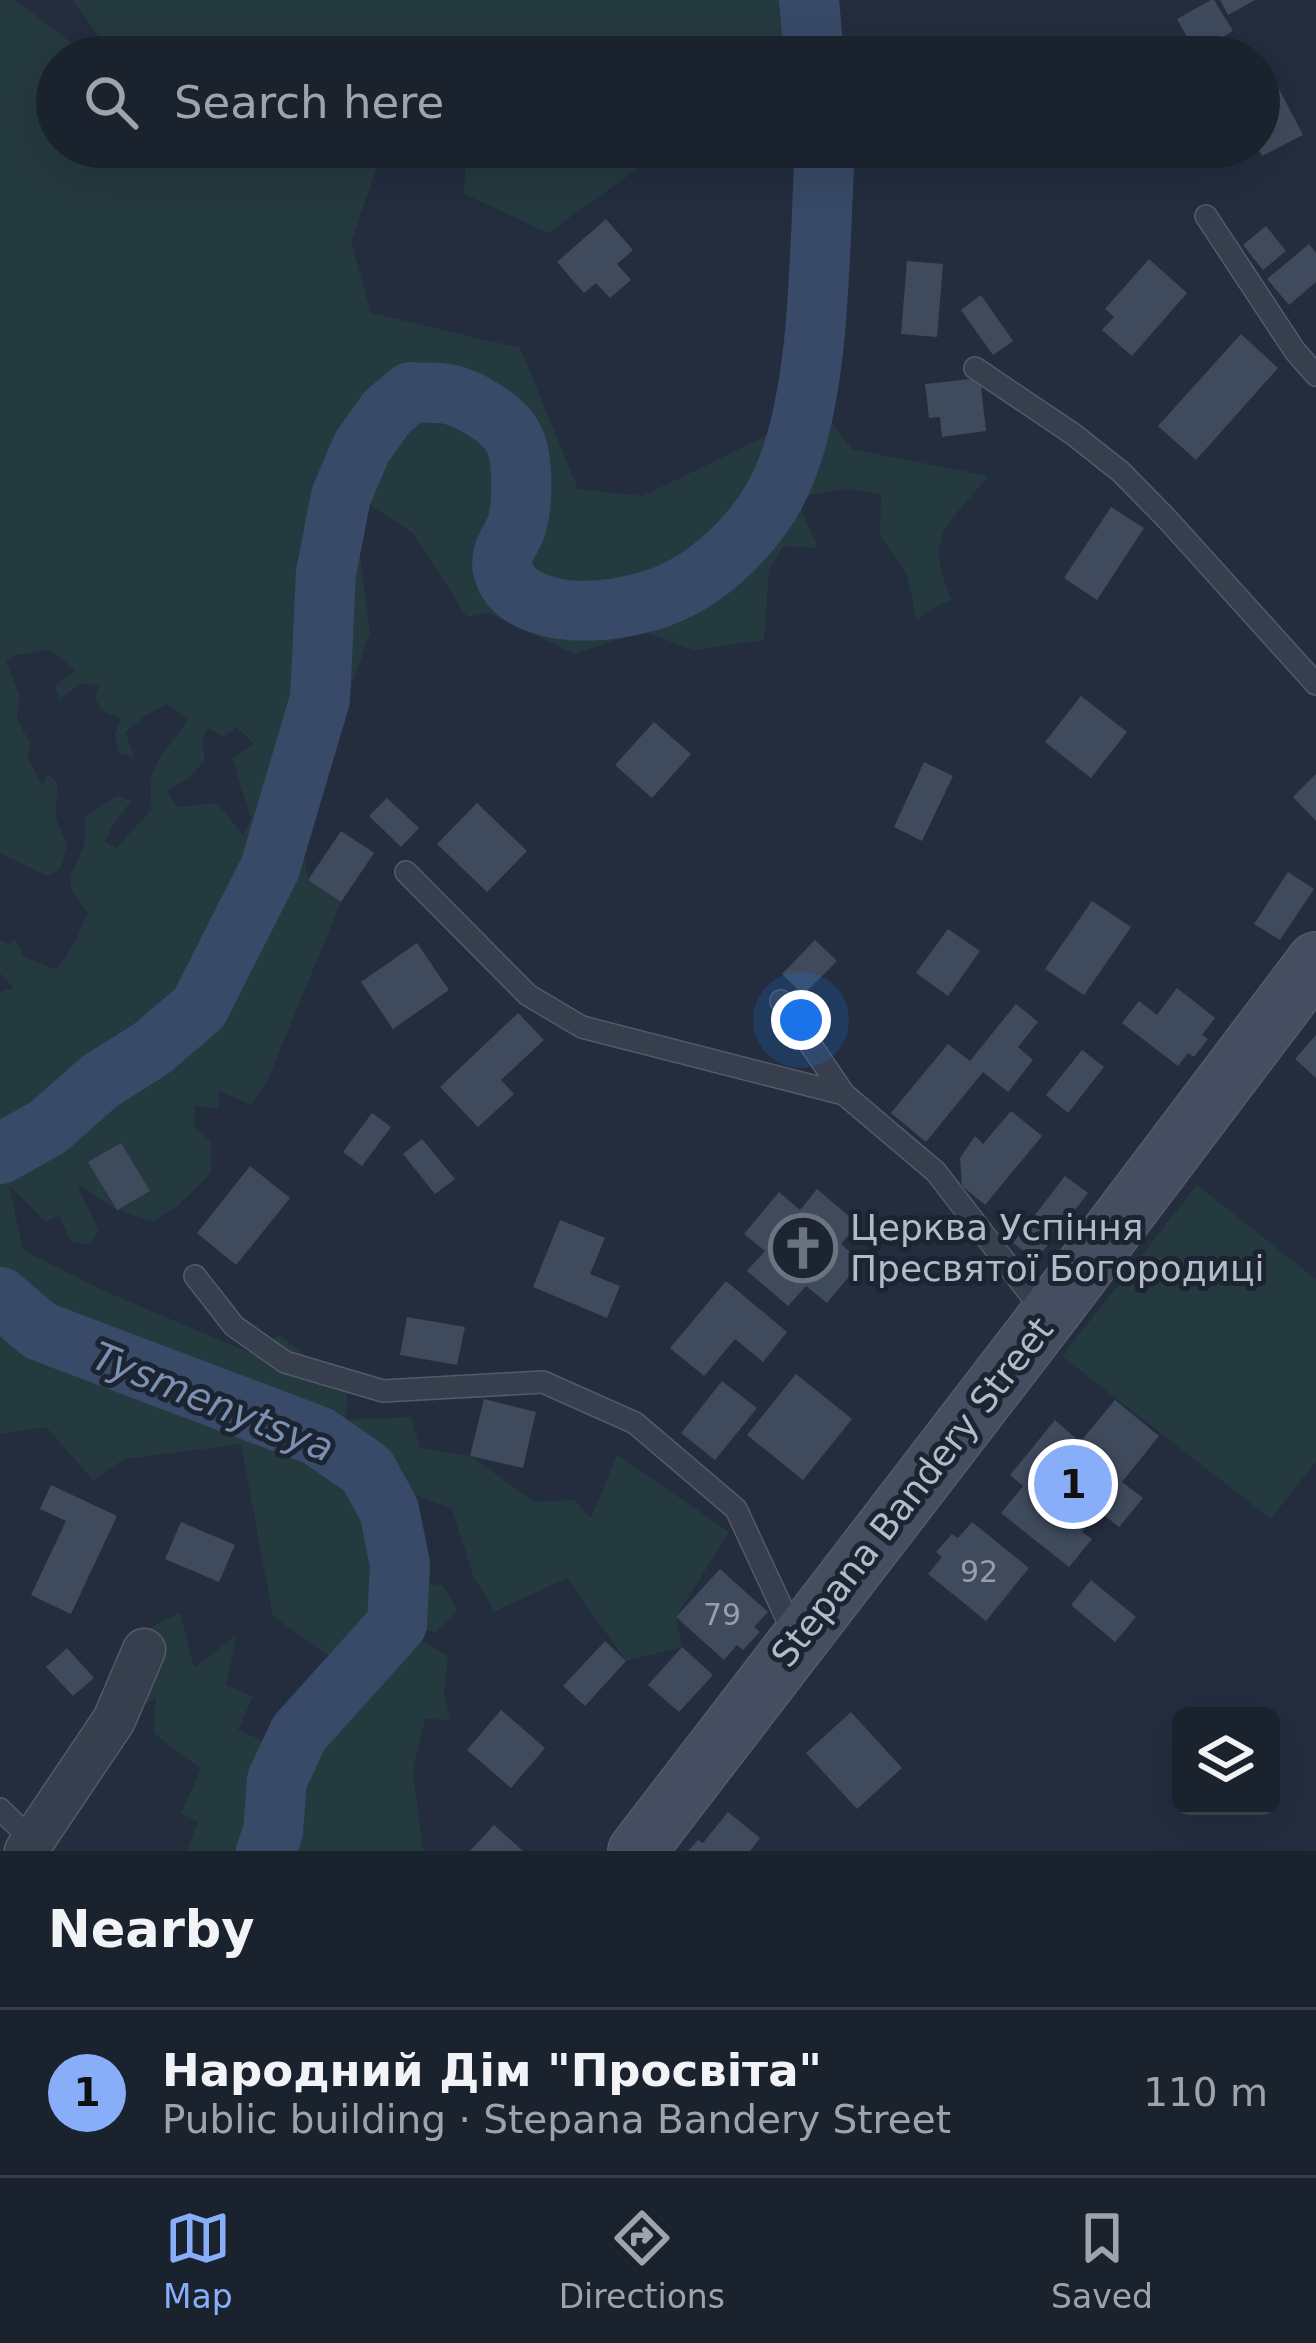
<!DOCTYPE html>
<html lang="en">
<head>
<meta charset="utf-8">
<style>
  :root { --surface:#1a222e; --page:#232a36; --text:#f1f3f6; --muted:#9fa4aa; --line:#383f4a; --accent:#88aef9 }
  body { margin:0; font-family:"DejaVu Sans",sans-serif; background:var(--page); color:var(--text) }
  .controls { position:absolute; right:36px; bottom:36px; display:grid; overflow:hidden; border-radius:18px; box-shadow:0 12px 48px #0002 }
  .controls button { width:108px; height:108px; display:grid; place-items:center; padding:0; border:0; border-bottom:3px solid var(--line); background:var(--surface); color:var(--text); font:60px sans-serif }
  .you { position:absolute; left:801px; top:1020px; width:42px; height:42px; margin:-30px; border:9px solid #fff; border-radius:50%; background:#1a73e8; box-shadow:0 0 0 18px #1a73e833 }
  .badge { display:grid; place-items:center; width:78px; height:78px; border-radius:50%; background:var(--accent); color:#111; font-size:39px; font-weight:700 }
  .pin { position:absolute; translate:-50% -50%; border:6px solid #fff; box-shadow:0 3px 12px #0006 }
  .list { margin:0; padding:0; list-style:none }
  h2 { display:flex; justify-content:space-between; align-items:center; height:156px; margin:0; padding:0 48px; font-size:51px }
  h2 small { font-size:39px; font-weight:400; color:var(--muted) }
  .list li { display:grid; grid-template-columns:78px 1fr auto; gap:36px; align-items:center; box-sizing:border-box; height:168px; padding:0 48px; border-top:3px solid var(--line) }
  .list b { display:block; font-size:45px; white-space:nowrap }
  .list p { margin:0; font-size:39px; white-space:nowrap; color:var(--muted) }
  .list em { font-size:39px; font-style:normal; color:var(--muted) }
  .icon { flex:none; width:66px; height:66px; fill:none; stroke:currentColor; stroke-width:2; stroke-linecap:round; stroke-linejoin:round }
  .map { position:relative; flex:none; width:1316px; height:1851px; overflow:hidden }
  .search { position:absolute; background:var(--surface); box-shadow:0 12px 48px #0002; left:36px; right:36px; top:36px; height:132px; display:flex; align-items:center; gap:30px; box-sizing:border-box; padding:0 42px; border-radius:66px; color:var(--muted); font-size:45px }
  .sheet { height:324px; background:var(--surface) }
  nav { display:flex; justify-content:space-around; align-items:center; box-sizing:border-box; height:168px; border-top:3px solid var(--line); background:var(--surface); font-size:33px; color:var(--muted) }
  nav a { display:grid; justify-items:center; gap:6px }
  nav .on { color:var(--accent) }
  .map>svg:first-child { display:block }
  .green { fill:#253a3f; fill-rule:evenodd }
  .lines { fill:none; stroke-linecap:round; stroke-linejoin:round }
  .river { stroke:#384a67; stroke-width:60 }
  .building { fill:#3f4b5d }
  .lane-casing { stroke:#525a68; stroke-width:24 }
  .street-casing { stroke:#525a68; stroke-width:45 }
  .secondary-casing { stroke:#525a68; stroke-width:60 }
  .lane { stroke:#373f4e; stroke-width:21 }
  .street { stroke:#373f4e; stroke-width:42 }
  .secondary { stroke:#454e61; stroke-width:57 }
  .labels { text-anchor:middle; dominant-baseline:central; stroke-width:10; stroke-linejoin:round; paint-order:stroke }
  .number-label { font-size:30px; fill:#969eae }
  .poi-label { font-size:36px; fill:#b3bac9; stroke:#1c2432; text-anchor:start }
  .street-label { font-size:36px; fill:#b3bac9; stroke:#1c2432 }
  .water-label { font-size:39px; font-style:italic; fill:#7b8fb1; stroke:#1c2432 }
</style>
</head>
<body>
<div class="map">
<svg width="1316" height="1851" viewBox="0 0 1316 1851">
  <rect width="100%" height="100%" fill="#232d3e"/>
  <path class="green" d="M0,0h15l75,57h-33v90h334l-16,26 -24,69 20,71 149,35 58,141 65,7 178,-87 31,40 136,27c-40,50 -66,59 -36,124l-20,8 -15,12 -11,-48 -26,-37 1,-40 -33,-7 -52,10 22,50 -35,-2 -14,24 -5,70 -70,10 -52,-19 -67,23 -86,-41 -22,4 -54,-84 -52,-34 -2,50 11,83 -70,206 8,42 33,22 -73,177 -17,26 -33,-15 1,19 -24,-3 -1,20 17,17v30l-34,33 -24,15 -36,-11 -41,-27 23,47 -9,15 -20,-4 -11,-26 -13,7 -37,-37 14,65 79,40 146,62 32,-17 67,56 -1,29 65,-3 9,31 50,8 65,46 39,-2 17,18 26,-63 112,77 -53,85 6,30 -56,14 -59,-83 -72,33 -21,-33 -22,-69 -55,-21 -8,88 54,10 14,24 -21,22 -45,-8 57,32 -4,38 6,26 -25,-1 -12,51 10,81h-236l11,-30 -17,-8 20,-44 -48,-36 3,-35 -24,13 5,-73 21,-15 22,-10 14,54 42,-31 -10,49 27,12 -15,33 30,13 65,-84 -60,-43 -32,-172 -117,15 -31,21 -47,-53 -46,7v-442l13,-4 -13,-15v-33l9,4 6,-5 9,18 33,13 19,-30 12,-28c-33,-36 -10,-37 -3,-74 1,-7 0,-14 0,-21l32,-21 14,5 -19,25 -7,16 11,6 36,-39c-8,-47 15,-55 36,-90l-21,-15 -22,12 -20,16 9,25 -15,-4 -4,-19 6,-16 -18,-7 -8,-12 4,-13 -17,-3 -22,16 -5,-13 20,-16 -25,-21 -34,6 -10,7 13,32 -2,26 13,22 -3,15 16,29 4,-13 10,10 -1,36 11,27 -6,21 -14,9 -47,-23zM237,727l17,17 -22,14 19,60 -7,18 -27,-33 -40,4 -10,-16 22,-13 16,-18 -3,-20 6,-12 15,9z
    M72,0h721l6,57h-685z
    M466,147h202l-120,86 -84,-39z
    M1197,1185l119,94v182l-45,58 -209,-163z"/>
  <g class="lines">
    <path class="river" d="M809,0l5,57
      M0,1154l48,-27 52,-46 51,-32 48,-41 71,-140 50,-169 6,-126 15,-77 21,-49 25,-35 24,-20c12,1 25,0 37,2 21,4 56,25 66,45 9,19 9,60 4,81 -3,19 -20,29 -15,50 6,23 27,32 47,37 34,8 67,3 99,-6 60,-17 118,-76 139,-135 32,-86 31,-205 36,-297l-2,-22
      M0,1297l40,34 278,105 49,34 22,40 11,54 -3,60 -98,109 -22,47 -4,52 -7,19"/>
  </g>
  <path class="building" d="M1211,0h3l19,31 -37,22 -19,-34z
    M1220,0h35l-27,15z
    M1278,87l25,48 -41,21 -5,-9 2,-50z
    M1141,147h34l2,3 -23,17z
    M606,219l27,31 -16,14 14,16 -21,18 -14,-15 -12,10 -27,-31z
    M1266,226l20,25 -23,19 -20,-25z
    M1309,244l7,9v29l-27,23 -22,-26z
    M1149,259l38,34 -55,63 -30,-26 12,-13 -9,-8z
    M907,261l36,3 -6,73 -36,-3z
    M981,295l32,46 -20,14 -32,-45z
    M1241,334l37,34 -82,92 -38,-34z
    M980,378l6,53 -44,6 -2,-20 -11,1 -4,-34z
    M1111,507l33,21 -47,72 -33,-22z
    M1081,696l46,36 -36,46 -46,-36z
    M654,722l37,32 -39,44 -37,-33z
    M924,762l29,14 -31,65 -28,-14z
    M1316,774v47l-23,-24z
    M387,798l32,30 -18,19 -32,-31z
    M477,803l50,48 -40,41 -50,-48z
    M341,831l33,22 -33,49 -33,-22z
    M1288,872l26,17 -34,51 -26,-16z
    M1092,901l39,26 -47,68 -39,-26z
    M948,929l32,22 -32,45 -32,-23z
    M815,940l22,21 -34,34 -21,-21z
    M417,943l32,47 -56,39 -32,-47z
    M1177,988l38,30 -13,17 6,4 -14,18 -6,-4 -10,13 -56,-43 17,-22 18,14z
    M1016,1004l22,18 -20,25 15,13 -25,32 -25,-20 -57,70 -35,-29 57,-69 22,17z
    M518,1013l26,27 -43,40 13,14 -36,33 -38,-40z
    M1316,1035v43l-21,-19z
    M1082,1050l22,17 -36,46 -22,-18z
    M1011,1111l31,25 -57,69 -23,-19 -2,-28 15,-22 8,8z
    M372,1113l19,14 -29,39 -19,-14z
    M422,1139l33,40 -20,15 -32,-40z
    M121,1143l29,48 -33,19 -29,-48z
    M250,1166l40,32 -54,67 -39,-32z
    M1065,1176l23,17 -52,67 -23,-17z
    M817,1189l41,35 -17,20 20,18 -34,41 -21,-17 -18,20 -41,-35 18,-20 -21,-17 35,-42 21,18z
    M560,1220l45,18 -15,36 30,12 -13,32 -74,-31z
    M726,1281l61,51 -24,30 -28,-23 -31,37 -34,-28z
    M407,1317l58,10 -8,38 -57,-10z
    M796,1374l56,45 -49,61 -56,-45z
    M722,1381l35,27 -42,52 -34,-27z
    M484,1399l52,13 -13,56 -53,-12z
    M1115,1400l44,36 -37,46 21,16 -24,29 -20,-16 -17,21 10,7 -23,28 -68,-54 22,-27 -13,-11 45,-55 25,22z
    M51,1485l66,31 -46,98 -40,-19 35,-74 -26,-12z
    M181,1522l54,23 -16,37 -54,-23z
    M972,1522l57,46 -43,53 -58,-47 14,-17 -6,-5 16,-18 6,4z
    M720,1569l48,43 -14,15 6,5 -17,18 -6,-5 -13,15 -48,-43z
    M1091,1580l45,37 -21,25 -44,-37z
    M605,1641l21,20 -41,45 -22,-20z
    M682,1647l31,28 -34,37 -31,-27z
    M67,1648l27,30 -21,18 -27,-29z
    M501,1710l44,38 -34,40 -44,-38z
    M851,1712l51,56 -45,41 -51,-56z
    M728,1812l32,26 -10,13h-62l10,-11 5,3z
    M494,1825l29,26h-53z"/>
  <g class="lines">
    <g class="lane-casing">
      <path id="lane" d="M1206,216l89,135 21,24
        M975,368l98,66 48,38 47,48 148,164
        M406,872l122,123 54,32 262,67 92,78 108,140
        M781,1001l63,93
        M195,1276l39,50 51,36 98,29 160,-9 92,41 101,86 59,127
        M0,1809l34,33"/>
    </g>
    <g class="street-casing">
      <path id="street" d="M26,1851l88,-131 30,-70"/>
    </g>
    <g class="secondary-casing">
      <path id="secondary" d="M637,1851l411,-535 268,-355"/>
    </g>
    <use href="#lane" class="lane"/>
    <use href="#street" class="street"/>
    <use href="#secondary" class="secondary"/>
  </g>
  <defs>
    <g id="church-ring" transform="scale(3.45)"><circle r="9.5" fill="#1c2432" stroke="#6b7280" stroke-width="1.5"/><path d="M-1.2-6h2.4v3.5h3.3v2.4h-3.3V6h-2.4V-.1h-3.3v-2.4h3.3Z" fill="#6b7280"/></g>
  </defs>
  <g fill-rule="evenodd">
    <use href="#church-ring" x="803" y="1248"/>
  </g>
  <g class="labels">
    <g class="number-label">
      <text x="979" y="1571">92</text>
      <text x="722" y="1614">79</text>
    </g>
    <g class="poi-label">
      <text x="850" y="1227">Церква Успіння<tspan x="850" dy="41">Пресвятої Богородиці</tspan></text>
    </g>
    <g class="street-label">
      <text transform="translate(912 1492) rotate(-52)">Stepana Bandery Street</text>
    </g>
    <g class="water-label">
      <text transform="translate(213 1402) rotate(22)">Tysmenytsya</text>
    </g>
  </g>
</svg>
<div class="controls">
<button><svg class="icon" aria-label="layers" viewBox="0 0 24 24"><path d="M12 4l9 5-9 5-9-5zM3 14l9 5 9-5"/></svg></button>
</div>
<div class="you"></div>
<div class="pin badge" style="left:1073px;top:1484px">1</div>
<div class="search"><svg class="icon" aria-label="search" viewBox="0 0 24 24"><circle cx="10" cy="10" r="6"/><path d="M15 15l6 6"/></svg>Search here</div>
</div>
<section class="sheet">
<h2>Nearby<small></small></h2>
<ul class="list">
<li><span class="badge">1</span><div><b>Народний Дім &quot;Просвіта&quot;</b><p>Public building · Stepana Bandery Street</p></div><em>110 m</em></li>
</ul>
</section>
<nav>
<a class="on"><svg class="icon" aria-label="map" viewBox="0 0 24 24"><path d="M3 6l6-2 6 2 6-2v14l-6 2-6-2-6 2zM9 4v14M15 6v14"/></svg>Map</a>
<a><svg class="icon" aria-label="directions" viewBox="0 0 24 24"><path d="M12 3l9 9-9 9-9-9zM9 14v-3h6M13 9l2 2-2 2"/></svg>Directions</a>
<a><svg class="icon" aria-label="saved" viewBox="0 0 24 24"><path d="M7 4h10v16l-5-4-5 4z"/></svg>Saved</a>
</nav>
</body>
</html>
